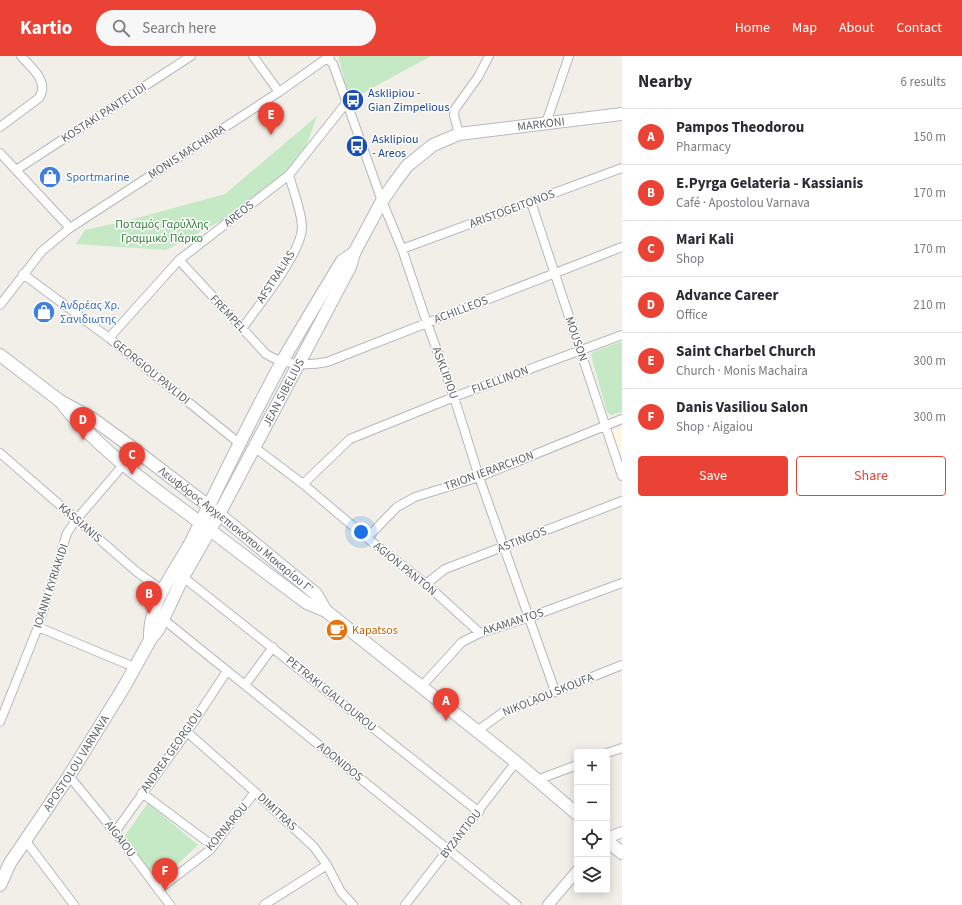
<!DOCTYPE html>
<html lang="en">
<head>
<meta charset="utf-8">
<style>
  :root { --surface:#fff; --page:#f7f7f7; --text:#2b2b33; --muted:#7c7c81; --line:#e1e1e2; --accent:#ea4335 }
  body { margin:0; font-family:"Source Sans 3",sans-serif; background:var(--page); color:var(--text) }
  .controls { position:absolute; right:12px; bottom:12px; display:grid; overflow:hidden; border-radius:4px; box-shadow:0 2px 10px #0003 }
  .controls button { width:36px; height:36px; display:grid; place-items:center; padding:0; border:0; border-bottom:1px solid var(--line); background:var(--surface); color:var(--text); font:20px sans-serif }
  .you { position:absolute; left:361px; top:476px; width:14px; height:14px; margin:-10px; border:3px solid #fff; border-radius:50%; background:#1a73e8; box-shadow:0 0 0 6px #1a73e833 }
  .badge { display:grid; place-items:center; width:26px; height:26px; border-radius:50%; background:var(--accent); color:#fff; font-size:13px; font-weight:700 }
  .pin { position:absolute; translate:-50% -33px; filter:drop-shadow(0 1px 2px #0008) }
  .pin::after { content:''; position:absolute; top:21px; width:14px; height:12px; background:inherit; clip-path:polygon(0 0,100% 0,50% 100%) }
  .list { margin:0; padding:0; list-style:none }
  h2 { display:flex; justify-content:space-between; align-items:center; height:52px; margin:0; padding:0 16px; font-size:17px }
  h2 small { font-size:13px; font-weight:400; color:var(--muted) }
  .list li { display:grid; grid-template-columns:26px 1fr auto; gap:12px; align-items:center; box-sizing:border-box; height:56px; padding:0 16px; border-top:1px solid var(--line) }
  .list b { display:block; font-size:15px; white-space:nowrap }
  .list p { margin:0; font-size:13px; white-space:nowrap; color:var(--muted) }
  .list em { font-size:13px; font-style:normal; color:var(--muted) }
  .actions { display:flex; gap:8px; padding:12px 16px }
  .actions a { flex:1; padding:9px 0; border:1px solid var(--accent); border-radius:4px; text-align:center; font-size:14px; color:var(--accent) }
  .actions .main { background:var(--accent); color:#fff }
  .icon { flex:none; width:22px; height:22px; fill:none; stroke:currentColor; stroke-width:2; stroke-linecap:round; stroke-linejoin:round }
  .map { position:relative; flex:none; width:622px; height:849px; overflow:hidden }
  header { display:flex; align-items:center; gap:24px; box-sizing:border-box; height:56px; padding:0 20px; background:var(--accent); color:#fff }
  header strong { font-size:19px }
  nav { display:flex; gap:22px; margin-inline-start:auto; font-size:14px }
  .search { width:280px; height:36px; background:var(--page); display:flex; align-items:center; gap:10px; box-sizing:border-box; padding:0 14px; border-radius:22px; color:var(--muted); font-size:15px }
  main { display:flex }
  aside { flex:1; background:var(--surface) }
  .map>svg:first-child { display:block }
  .commercial { fill:#fef7e0 }
  .green { fill:#c5e8c5 }
  .lines { fill:none; stroke-linecap:round; stroke-linejoin:round }
  .minor-casing { stroke:#b5b8bc; stroke-width:10 }
  .tertiary-casing { stroke:#b5b8bc; stroke-width:12 }
  .secondary-casing { stroke:#b6babf; stroke-width:14 }
  .minor { stroke:#fff; stroke-width:8 }
  .tertiary { stroke:#fff; stroke-width:10 }
  .secondary { stroke:#fff; stroke-width:12 }
  .labels { text-anchor:middle; dominant-baseline:central; stroke-width:3; stroke-linejoin:round; paint-order:stroke }
  .transit-label { font-size:12px; fill:#164399; stroke:#fff; text-anchor:start }
  .street-label { font-size:12px; fill:#5f6368; stroke:#fff }
  .shop-label { font-size:12px; fill:#366cbe; stroke:#fff; text-anchor:start }
  .park-label { font-size:12px; fill:#348238; stroke:#fff }
  .food-label { font-size:12px; fill:#c56008; stroke:#fff; text-anchor:start }
</style>
</head>
<body>
<header>
<strong>Kartio</strong>
<div class="search"><svg class="icon" aria-label="search" viewBox="0 0 24 24"><circle cx="10" cy="10" r="6"/><path d="M15 15l6 6"/></svg>Search here</div>
<nav><a>Home</a><a>Map</a><a>About</a><a>Contact</a></nav>
</header>
<main>
<div class="map">
<svg width="622" height="849" viewBox="0 0 622 849">
  <rect width="100%" height="100%" fill="#f1efe8"/>
  <path class="commercial" d="M622,371v33l-10,-29z"/>
  <path class="green" d="M338,0h93l-81,44z
    M317,60l-17,47 -70,53 -64,34 -90,-6 9,-14 45,-10 95,-26z
    M622,285v71l-11,3 -4,-3 -16,-57 2,-3z
    M148,747l50,42 -42,39 -32,-47z"/>
  <g class="lines">
    <g class="minor-casing">
      <path id="minor" d="M253,0l26,36
        M328,3l5,5 49,137 20,48 25,74 27,74 25,80 76,214
        M546,67l23,-67
        M0,71l39,-29c11,-17 -8,-30 -18,-42
        M459,78l-5,-19 1,-6 23,-32 11,-21
        M0,97l70,75
        M16,114l175,-114
        M531,146l91,274
        M402,193l220,-81
        M179,204l87,94c17,11 41,12 61,8l295,-115
        M23,218l86,64 130,105
        M0,249l42,-54 28,-23 209,-136 51,-36
        M242,273c15,-22 61,-77 60,-103 -1,-17 -9,-35 -13,-51
        M109,282l70,-78 110,-85 58,-73
        M254,391l49,37 64,54 59,46 54,49
        M0,397l137,119 25,18
        M303,428l47,-45 104,-42 168,-62
        M367,482l30,-31 18,-10 64,-20 143,-58
        M183,521l296,235
        M426,528l19,-15 177,-68
        M163,563l354,286
        M38,571l96,40
        M245,629l28,-38
        M421,631l41,-45 18,-9 50,-16 92,-34
        M0,666l38,-95 29,-94 9,-13 48,-56
        M477,675l25,-18 120,-48
        M187,676l68,60 59,55 13,18 14,27 12,13
        M607,697l15,-5
        M69,720l46,56 55,73
        M537,724l40,-15
        M142,737l71,53
        M115,776l72,-100 40,-61
        M25,784l49,65
        M158,834l52,-40 45,-58
        M264,849l63,-40
        M405,849l111,-143"/>
    </g>
    <g class="tertiary-casing">
      <path id="tertiary" d="M607,782l15,-6
        M548,849l29,-34"/>
    </g>
    <g class="secondary-casing">
      <g id="secondary">
        <path id="s1" d="M0,299l60,46 33,18 37,27 89,68 97,80 10,17"/>
        <path d="M60,345c36,47 91,85 138,120 36,27 72,55 109,82l19,8 190,151 61,52"/>
        <path d="M150,584c-2,-40 28,-71 44,-104 29,-59 57,-118 89,-176 19,-33 39,-66 59,-99l12,-8"/>
        <path d="M607,785l15,12"/>
        <path id="s2" d="M0,829l10,-22 59,-87 55,-89 26,-47 8,-10 25,-53 36,-63 131,-247 4,-14 28,-52 13,-19 12,-16 26,-21 26,-11 163,-20"/>
      </g>
    </g>
    <use href="#minor" class="minor"/>
    <use href="#tertiary" class="tertiary"/>
    <use href="#secondary" class="secondary"/>
  </g>
  <defs>
    <g id="bus-disc" transform="scale(1.15)"><circle r="9.5" fill="#1a4fb4" stroke="#fff"/><path d="M-5-6H5V4H4V6H2V4H-2V6H-4V4H-5ZM-3.5-4V0h7V-4ZM-3.5 1.2v1.5H-2V1.2ZM2 1.2v1.5H3.5V1.2Z" fill="#fff"/></g>
    <g id="shop-disc" transform="scale(1.15)"><circle r="9.5" fill="#3f7fe0" stroke="#fff"/><path d="M-5-2.5h2.3a2.7 3.5 0 0 1 5.4 0H5L5.5 6h-11ZM-1.5-2.5h3a1.5 2.3 0 0 0-3 0Z" fill="#fff"/></g>
    <g id="cafe-disc" transform="scale(1.15)"><circle r="9.5" fill="#e8710a" stroke="#fff"/><path d="M-5.5-4.5H6V0H3Q3 3.5 0 3.5H-2.5Q-5.5 3.5-5.5 0ZM3-3.2v2h1.7v-2ZM-6 4.5H4V6H-6Z" fill="#fff"/></g>
  </defs>
  <g fill-rule="evenodd">
    <use href="#bus-disc" x="353" y="44"/>
    <use href="#bus-disc" x="357" y="90"/>
    <use href="#shop-disc" x="50" y="121"/>
    <use href="#shop-disc" x="44" y="256"/>
    <use href="#cafe-disc" x="337" y="574"/>
  </g>
  <g class="labels">
    <g class="transit-label">
      <text x="368" y="37">Asklipiou -<tspan x="368" dy="14">Gian Zimpelious</tspan></text>
      <text x="372" y="83">Asklipiou<tspan x="372" dy="14">- Areos</tspan></text>
    </g>
    <g class="street-label">
      <text transform="translate(104 57) rotate(-33)">KOSTAKI PANTELIDI</text>
      <text stroke="none"><textPath href="#s2" startOffset="972">MARKONI</textPath></text>
      <text transform="translate(187 96) rotate(-33)">MONIS MACHAIRA</text>
      <text transform="translate(512 153) rotate(-20)">ARISTOGEITONOS</text>
      <text transform="translate(239 158) rotate(-38)">AREOS</text>
      <text transform="translate(276 221) rotate(-57)">AFSTRALIAS</text>
      <text transform="translate(461 254) rotate(-21)">ACHILLEOS</text>
      <text transform="translate(228 258) rotate(47)">FREMPEL</text>
      <text transform="translate(576 283) rotate(71)">MOUSON</text>
      <text transform="translate(151 316) rotate(39)">GEORGIOU PAVLIDI</text>
      <text transform="translate(445 317) rotate(70)">ASKLIPIOU</text>
      <text transform="translate(500 324) rotate(-20)">FILELLINON</text>
      <text stroke="none"><textPath href="#s2" startOffset="569">JEAN SIBELIUS</textPath></text>
      <text transform="translate(489 415) rotate(-20)">TRION IERARCHON</text>
      <text transform="translate(80 467) rotate(41)">KASSIANIS</text>
      <text stroke="none"><textPath href="#s1" startOffset="294">Λεωφόρος Αρχιεπισκόπου Μακαρίου Γ’</textPath></text>
      <text transform="translate(522 484) rotate(-21)">ASTINGOS</text>
      <text transform="translate(405 513) rotate(39)">AGION PANTON</text>
      <text transform="translate(51 530) rotate(-72)">IOANNI KYRIAKIDI</text>
      <text transform="translate(513 566) rotate(-18)">AKAMANTOS</text>
      <text transform="translate(331 638) rotate(39)">PETRAKI GIALLOUROU</text>
      <text transform="translate(548 639) rotate(-22)">NIKOLAOU SKOUFA</text>
      <text transform="translate(172 695) rotate(-55)">ANDREA GEORGIOU</text>
      <text transform="translate(340 706) rotate(39)">ADONIDOS</text>
      <text stroke="none"><textPath href="#s2" startOffset="144">APOSTOLOU VARNAVA</textPath></text>
      <text transform="translate(277 756) rotate(43)">DIMITRAS</text>
      <text transform="translate(227 771) rotate(-50)">KORNAROU</text>
      <text transform="translate(461 778) rotate(-52)">BYZANTIOU</text>
      <text transform="translate(120 783) rotate(53)">AIGAIOU</text>
    </g>
    <g class="shop-label">
      <text x="66" y="121">Sportmarine</text>
      <text x="60" y="249">Ανδρέας Χρ.<tspan x="60" dy="14">Σανιδιωτης</tspan></text>
    </g>
    <g class="park-label">
      <text x="162" y="168">Ποταμός Γαρύλλης<tspan x="162" dy="14">Γραμμικό Πάρκο</tspan></text>
    </g>
    <g class="food-label">
      <text x="352" y="574">Kapatsos</text>
    </g>
  </g>
</svg>
<div class="controls">
<button>+</button>
<button>−</button>
<button><svg class="icon" aria-label="locate" viewBox="0 0 24 24"><circle cx="12" cy="12" r="6"/><path d="M12 2v4M12 18v4M2 12h4M18 12h4"/></svg></button>
<button><svg class="icon" aria-label="layers" viewBox="0 0 24 24"><path d="M12 4l9 5-9 5-9-5zM3 14l9 5 9-5"/></svg></button>
</div>
<div class="you"></div>
<div class="pin badge" style="left:446px;top:665px">A</div>
<div class="pin badge" style="left:149px;top:558px">B</div>
<div class="pin badge" style="left:132px;top:419px">C</div>
<div class="pin badge" style="left:83px;top:384px">D</div>
<div class="pin badge" style="left:271px;top:79px">E</div>
<div class="pin badge" style="left:165px;top:835px">F</div>
</div>
<aside>
<h2>Nearby<small>6 results</small></h2>
<ul class="list">
<li><span class="badge">A</span><div><b>Pampos Theodorou</b><p>Pharmacy</p></div><em>150 m</em></li>
<li><span class="badge">B</span><div><b>E.Pyrga Gelateria - Kassianis</b><p>Café · Apostolou Varnava</p></div><em>170 m</em></li>
<li><span class="badge">C</span><div><b>Mari Kali</b><p>Shop</p></div><em>170 m</em></li>
<li><span class="badge">D</span><div><b>Advance Career</b><p>Office</p></div><em>210 m</em></li>
<li><span class="badge">E</span><div><b>Saint Charbel Church</b><p>Church · Monis Machaira</p></div><em>300 m</em></li>
<li><span class="badge">F</span><div><b>Danis Vasiliou Salon</b><p>Shop · Aigaiou</p></div><em>300 m</em></li>
</ul>
<div class="actions"><a class="main">Save</a><a>Share</a></div>
</aside>
</main>
</body>
</html>
